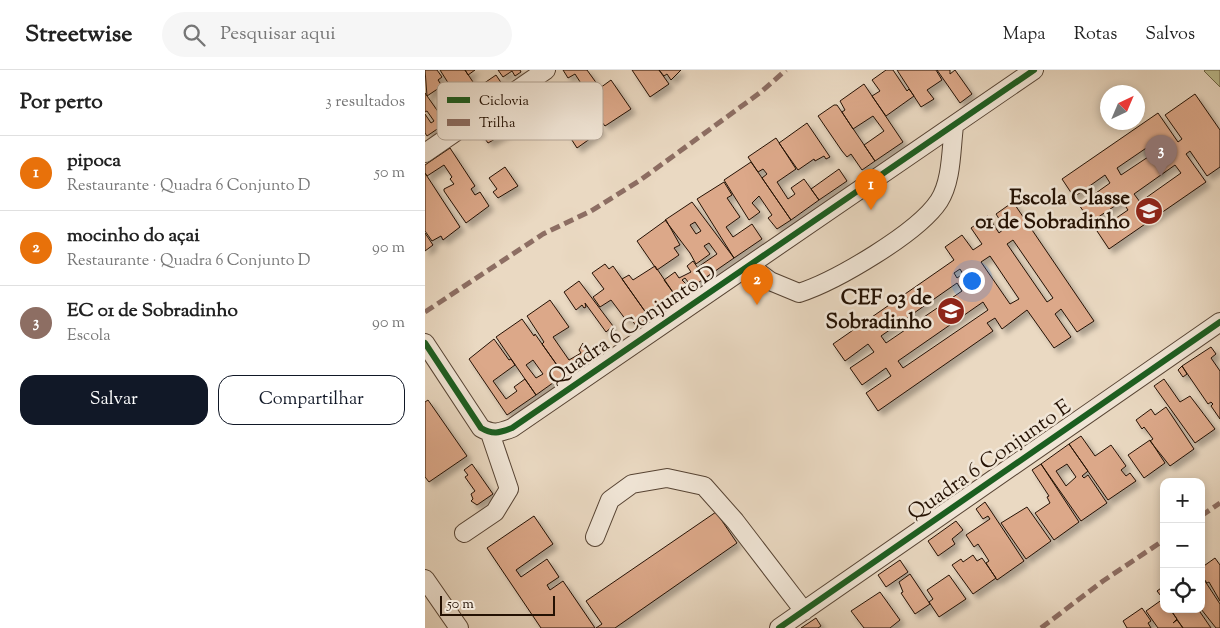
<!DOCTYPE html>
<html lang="pt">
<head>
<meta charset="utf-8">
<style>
  :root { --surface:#fff; --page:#f6f6f6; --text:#222; --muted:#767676; --line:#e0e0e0; --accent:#111827 }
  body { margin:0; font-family:"Sorts Mill Goudy",serif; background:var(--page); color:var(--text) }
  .controls { position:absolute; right:15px; bottom:15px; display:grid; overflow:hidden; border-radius:10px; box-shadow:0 2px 8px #0003 }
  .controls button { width:45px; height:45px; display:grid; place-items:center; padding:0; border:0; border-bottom:1px solid var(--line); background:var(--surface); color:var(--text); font:25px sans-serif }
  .compass { position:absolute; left:675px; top:15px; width:45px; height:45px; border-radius:50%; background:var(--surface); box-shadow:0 2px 8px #0003; rotate:44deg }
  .scale { position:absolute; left:15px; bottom:12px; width:115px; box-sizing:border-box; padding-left:5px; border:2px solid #241103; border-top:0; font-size:14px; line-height:18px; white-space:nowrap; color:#241103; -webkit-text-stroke:4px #f1e6d7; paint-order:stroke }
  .you { position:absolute; left:546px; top:210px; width:18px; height:18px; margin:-12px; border:4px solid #fff; border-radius:50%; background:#1a73e8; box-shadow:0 0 0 8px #1a73e833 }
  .badge { display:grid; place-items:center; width:32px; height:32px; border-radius:50%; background:var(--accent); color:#fff; font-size:16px; font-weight:700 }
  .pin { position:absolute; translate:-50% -41px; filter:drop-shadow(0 1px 2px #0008) }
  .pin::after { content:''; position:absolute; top:26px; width:18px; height:15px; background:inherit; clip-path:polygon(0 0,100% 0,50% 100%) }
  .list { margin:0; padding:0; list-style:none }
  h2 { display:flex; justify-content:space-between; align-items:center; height:65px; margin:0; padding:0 20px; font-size:21px }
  h2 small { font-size:16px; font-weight:400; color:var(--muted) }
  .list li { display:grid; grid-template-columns:32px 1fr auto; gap:15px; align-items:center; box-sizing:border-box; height:75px; padding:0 20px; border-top:1px solid var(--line) }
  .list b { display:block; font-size:19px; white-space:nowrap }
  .list p { margin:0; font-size:16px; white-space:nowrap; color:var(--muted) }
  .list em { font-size:16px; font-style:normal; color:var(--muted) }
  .actions { display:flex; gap:10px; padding:15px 20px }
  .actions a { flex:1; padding:11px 0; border:1px solid var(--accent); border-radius:15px; text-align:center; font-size:18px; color:var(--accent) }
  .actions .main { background:var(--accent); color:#fff }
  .icon { flex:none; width:28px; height:28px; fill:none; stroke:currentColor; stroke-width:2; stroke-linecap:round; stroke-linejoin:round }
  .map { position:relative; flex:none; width:795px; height:558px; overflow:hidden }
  header { display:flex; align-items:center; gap:30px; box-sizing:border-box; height:70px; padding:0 25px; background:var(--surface); border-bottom:1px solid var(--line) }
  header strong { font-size:24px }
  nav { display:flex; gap:28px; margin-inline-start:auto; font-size:18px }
  .search { width:350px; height:45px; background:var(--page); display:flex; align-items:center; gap:12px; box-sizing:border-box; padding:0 18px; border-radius:28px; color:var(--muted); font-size:19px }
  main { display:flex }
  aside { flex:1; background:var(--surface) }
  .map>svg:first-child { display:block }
  .green { fill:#bdbd8f; stroke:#706749 }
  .building { fill:#dca889; stroke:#241103; fill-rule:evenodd; filter:url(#shadow) }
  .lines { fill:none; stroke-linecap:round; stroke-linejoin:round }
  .minor-casing { stroke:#564333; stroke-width:20 }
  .minor { stroke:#f1e6d7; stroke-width:18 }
  .quiet { stroke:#8d6e63; stroke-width:5; stroke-dasharray:10 5; stroke-linecap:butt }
  .cycleway-casing { stroke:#f1e6d7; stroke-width:9 }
  .cycleway { stroke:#1b5e20; stroke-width:6 }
  .labels { text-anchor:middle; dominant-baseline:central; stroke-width:5; stroke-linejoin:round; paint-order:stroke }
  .poi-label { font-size:21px; font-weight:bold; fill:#241103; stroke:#f1e6d7; text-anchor:end }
  .street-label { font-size:21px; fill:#241103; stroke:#f1e6d7 }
  .key { fill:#f1e6d7; stroke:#b4a697; stroke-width:1 }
  .key-label { font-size:14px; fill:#241103 }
</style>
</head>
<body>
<header>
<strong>Streetwise</strong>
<div class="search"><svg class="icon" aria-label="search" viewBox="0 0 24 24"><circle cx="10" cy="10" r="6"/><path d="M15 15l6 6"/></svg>Pesquisar aqui</div>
<nav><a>Mapa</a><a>Rotas</a><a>Salvos</a></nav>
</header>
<main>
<aside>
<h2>Por perto<small>3 resultados</small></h2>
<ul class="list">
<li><span class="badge" style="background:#e8710a">1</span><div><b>pipoca</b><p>Restaurante · Quadra 6 Conjunto D</p></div><em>50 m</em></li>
<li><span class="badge" style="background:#e8710a">2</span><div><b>mocinho do açai</b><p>Restaurante · Quadra 6 Conjunto D</p></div><em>90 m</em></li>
<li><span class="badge" style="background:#8d6e63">3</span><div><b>EC 01 de Sobradinho</b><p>Escola</p></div><em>90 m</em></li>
</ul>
<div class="actions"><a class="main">Salvar</a><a>Compartilhar</a></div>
</aside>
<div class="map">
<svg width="795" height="558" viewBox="0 0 795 558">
  <defs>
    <filter id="shadow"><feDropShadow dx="4.5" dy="4.5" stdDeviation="2.5" flood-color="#0004"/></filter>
  </defs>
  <rect width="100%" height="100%" fill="#ead9c2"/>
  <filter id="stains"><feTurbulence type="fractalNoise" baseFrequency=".004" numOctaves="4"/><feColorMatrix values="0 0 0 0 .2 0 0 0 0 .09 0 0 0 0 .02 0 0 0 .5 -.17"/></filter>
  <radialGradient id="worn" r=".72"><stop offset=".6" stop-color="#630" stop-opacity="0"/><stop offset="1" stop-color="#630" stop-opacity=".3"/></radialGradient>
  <path class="green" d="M780,0h15v17l-16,-16z"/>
  <path class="building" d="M0,0h12l5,7 -4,3 4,6 -15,10z
    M15,0h25l18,27 -17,14z
    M40,0h10l-7,5z
    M73,0h22l1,2 -6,4 -3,-5 -9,6z
    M138,0h24l13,18 11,-8 20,29 -26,17 -27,-34 6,-4 -9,-14 -7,4z
    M207,0h27l10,14 -19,13z
    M234,0h22l-10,10 -4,-6 -3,2z
    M461,0h7l14,21 2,-2 5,7 -28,20 -14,-20 8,-5 -8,-11z
    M472,0h39l6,10 -15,10 7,9 -13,8z
    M512,0h13v4l5,-4 17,24 -12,9z
    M71,5l6,9 -19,13 -6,-9z
    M439,14l39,58 -28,19 -11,-16 20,-14 -11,-15 -20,13 -11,-17 3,-2 -5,-9z
    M0,23l21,30 -19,13 -2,-3v-19l6,9 3,-2 -7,-10 -2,1z
    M770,24l25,36v37l-13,9 -17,-25 -4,3 20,28 -97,67 -12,-18 31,-21 -6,-9 -31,21 -12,-17 31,-22 -5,-8 -31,22 -12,-18 96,-66 20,29 4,-3 -17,-24zM733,70l5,7 -42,28 -4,-7zM750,95l6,8 -41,29 -6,-8z
    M409,35h3l38,56 -13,9 -11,-16 -4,3 -5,-6 -24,-35z
    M81,39l12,17 -30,17 -10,-14z
    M167,47l9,14 -24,17 -9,-14z
    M382,53l23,34 -4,2 -2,-3 -9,5 -1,-2 -16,11 -19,-27z
    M351,68l20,31 -19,13 11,17 7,-5 -4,-6 13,-9 15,21 -28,20 -29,-42 5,-4 -4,-5 -5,3 -10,-15z
    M25,78l25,38 -4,3 4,6 5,-3 9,14 -23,17 -22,-32v-2l10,-5 -4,-5 2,-2 -8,-12 -17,11 -2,-3v-8z
    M326,92l40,58 -14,9 -9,-11 4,-3 -13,-19 -7,7 8,9 -11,8 -25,-40z
    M80,97l13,19 -20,12 -5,-6 4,-3 -8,-11z
    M414,99l8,12 -28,19 -8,-11z
    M0,103l35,54 -17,13 -2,-4 -9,5 -7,-10z
    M299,112l8,13 -5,3 13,19 -14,10 7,10 19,-13 10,15 -28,19 -37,-59z
    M267,132l42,56 -29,20 -7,-11 19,-13 -8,-11 -5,3 6,8 -14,10 -6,-11 -25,-33zM270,152l6,9 -5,3 -6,-9z
    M588,132l81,119 -17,11 -16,-23 -6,5 16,23 -17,11 -27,-38 -25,19 -7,-11 -8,5 6,8 -115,80 -12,-18 25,-17 -5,-8 -24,17 -12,-17 24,-16 -6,-8 -23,17 -12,-17 121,-84 -9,-13 17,-12 11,15 9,-6 -11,-16 17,-12 11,17 6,-5 -9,-14zM588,170l40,58 -6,4 -40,-58zM565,186l29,43 -9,5 -29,-42zM535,199l3,5 -6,4 -3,-5zM532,213l5,8 -76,52 -5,-7zM558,232l5,8 -85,58 -5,-7z
    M241,150l14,25 -6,3 5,7 -22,15 -20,-29z
    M0,163l8,12 -8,6z
    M268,191l12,17 -13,9 -7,-9 -3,2 8,8 -13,10 -13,-18 11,-8 4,6 12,-6 -4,-6z
    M180,194l4,5 4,-3 36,51 -13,9 -6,-9 -4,3 -15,-20 -11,7 -7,-10 11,-8 -12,-16z
    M230,196l22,32 -28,19 -27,-38 7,-4 4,5z
    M154,211l34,45 -7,6 -21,-29 1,4 -2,1 -2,-3 -6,5 -12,-18z
    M125,230l19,27 -16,10 16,23 12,-7 -2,-3 4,-7 9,13 -28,19 -22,-31 2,-2 -17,-26z
    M97,249l12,17 1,-2 29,41 -28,20 -40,-58zM108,290l10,14 -7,4 -10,-13z
    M69,269l15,21 2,-1 4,6 -22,16 13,18 11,-8 -3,-4 11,-8 11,16 -29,20 -38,-56z
    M786,277l5,7 -5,4 9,13v48l-9,-13 2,-2 -2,-2 -3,2 -26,-38z
    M757,296l5,8 -4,3 -5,-7z
    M739,309l16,23 10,-6 25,33 -20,14 -41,-57z
    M3,330l39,56 -38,26 -4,-5v-75z
    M741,337l28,42 -24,17 -20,-25 3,-2 -9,-12 -2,2 -6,-9 15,-11 4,6z
    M656,366l14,20 16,-11 15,21 -5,4 5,6 4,-3 6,8 -28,19 -39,-56z
    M725,370l15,23 -21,15 -16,-23z
    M644,374l19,27 -6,5 2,2 4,-3 19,28 -26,18 -40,-57zM642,394l9,13 -10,9 -10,-15z
    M47,394l21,30 -16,11 -6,-4 2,-2 -2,-5 4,-3 -10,-14 3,-2 -4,-5z
    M616,394l38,58 -25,18 -19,-27 15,-10 -3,-6 2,-1 -17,-26z
    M560,432l39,59 -27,19 -11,-17 3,-2 -11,-17 -4,3 -8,-12 24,-16 -2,-3 -5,3 -7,-10z
    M602,437l24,34 -25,18 -25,-36z
    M291,442l21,31 -122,85h-19l6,-4 -16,-23z
    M109,446l19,28 -37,26 5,7 26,-18 12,18 -12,8 3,5 13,-9 32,47h-54l-54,-80z
    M531,451l7,9 -11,9 3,5 -17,12 -10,-15z
    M548,485l4,6 5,-3 14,20 -23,16 -21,-29 9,-6 2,3z
    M790,488l5,7v36l-11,-19 -2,1 -6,-8v-7z
    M475,490l8,12 -22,15 -8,-12z
    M485,504l20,30 -15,10 -14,-21 2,-1 -4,-10z
    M524,505l17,24 -27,18 -10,-15 4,-3 -6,-9z
    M776,505l19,29v24h-4l-15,-19z
    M739,516v14l-7,-9z
    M455,522l20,28 -10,8h-26l-13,-17z
    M738,529l1,10h6l7,10 -4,4 4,-3 6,8h-25l-12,-17z
    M717,538l9,13 -3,2 3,5h-24l-4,-7z
    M745,539h28l13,19h-28z
    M391,548l5,8 -3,2h-17z"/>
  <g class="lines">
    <g class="minor-casing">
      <path id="minor" d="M0,83l121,-83
        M325,196l20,15 29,12c37,-12 119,-60 140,-92 13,-20 12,-52 15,-75
        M0,273l56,85c12,7 18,5 31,0l522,-358
        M39,463l31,-21 14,-23 -19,-56
        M170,467l15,-37 22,-16 35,-6 37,8 31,35 69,90
        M0,509l34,49
        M354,558l441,-306"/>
    </g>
    <use href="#minor" class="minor"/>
    <path class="quiet" d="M0,242l118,-78 48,-23 48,-30 122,-89 25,-22
      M776,446l19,-13
      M616,558l62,-47 61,-41"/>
    <g class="cycleway-casing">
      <path id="cycleway" d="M0,273l56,85c12,7 18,5 31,0l522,-358
        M354,558l441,-306"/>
    </g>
    <use href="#cycleway" class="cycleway"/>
  </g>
  <defs>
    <g id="school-disc" transform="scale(1.4375)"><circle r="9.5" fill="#8f2418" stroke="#f1e6d7"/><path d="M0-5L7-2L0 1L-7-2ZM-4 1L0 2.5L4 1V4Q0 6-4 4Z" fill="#fff"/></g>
  </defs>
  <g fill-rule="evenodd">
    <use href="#school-disc" x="724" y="141"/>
    <use href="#school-disc" x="526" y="241"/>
  </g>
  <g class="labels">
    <g class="poi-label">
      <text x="705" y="129">Escola Classe<tspan x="705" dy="24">01 de Sobradinho</tspan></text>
      <text x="507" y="229">CEF 03 de<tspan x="507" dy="24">Sobradinho</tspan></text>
    </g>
    <g class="street-label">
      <text transform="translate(208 256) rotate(-34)">Quadra 6 Conjunto D</text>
      <text transform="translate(565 391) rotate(-35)">Quadra 6 Conjunto E</text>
    </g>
  </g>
  <rect x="12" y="12" width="166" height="58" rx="8" class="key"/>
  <rect x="22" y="27" width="23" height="6" fill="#1b5e20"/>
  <rect x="22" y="49" width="23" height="7" fill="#8d6e63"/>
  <g class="key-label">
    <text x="54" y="35">Ciclovia</text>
    <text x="54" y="57">Trilha</text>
  </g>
  <rect width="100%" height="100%" filter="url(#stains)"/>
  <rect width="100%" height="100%" fill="url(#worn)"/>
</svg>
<div class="controls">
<button>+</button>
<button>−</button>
<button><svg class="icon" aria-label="locate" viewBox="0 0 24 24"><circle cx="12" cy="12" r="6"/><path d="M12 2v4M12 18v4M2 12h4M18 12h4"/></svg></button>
</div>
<svg class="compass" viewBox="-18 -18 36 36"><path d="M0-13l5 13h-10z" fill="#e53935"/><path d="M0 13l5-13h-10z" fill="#767676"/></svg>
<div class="scale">50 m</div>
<div class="you"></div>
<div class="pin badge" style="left:446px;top:140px;background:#e8710a">1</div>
<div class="pin badge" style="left:332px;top:235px;background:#e8710a">2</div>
<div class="pin badge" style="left:736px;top:106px;background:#8d6e63">3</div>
</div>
</main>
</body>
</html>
